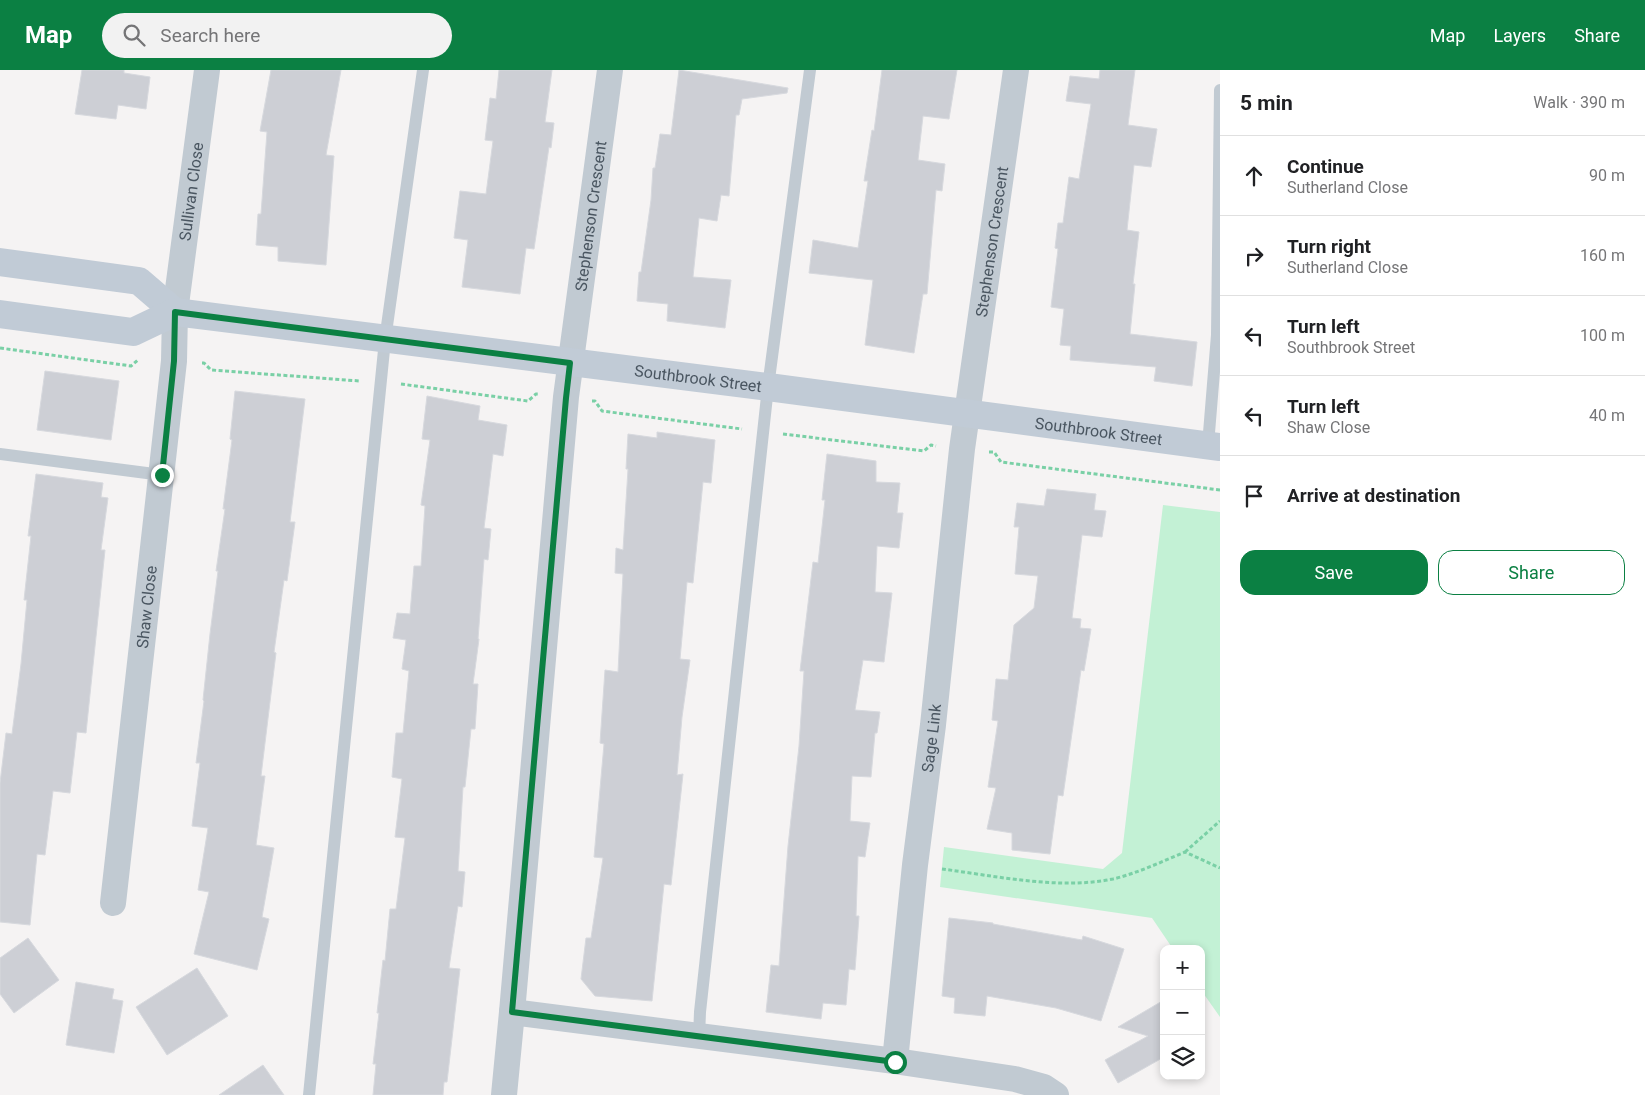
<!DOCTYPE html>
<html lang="en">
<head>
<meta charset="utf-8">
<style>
  :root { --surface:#fff; --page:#f2f2f2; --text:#202124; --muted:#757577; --line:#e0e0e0; --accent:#0b8043 }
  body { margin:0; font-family:Roboto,sans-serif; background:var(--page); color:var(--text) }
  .controls { position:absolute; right:15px; bottom:15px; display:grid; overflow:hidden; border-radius:10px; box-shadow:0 2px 8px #0003 }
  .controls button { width:45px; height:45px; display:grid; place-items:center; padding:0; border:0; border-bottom:1px solid var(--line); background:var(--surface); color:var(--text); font:25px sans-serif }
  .stop { position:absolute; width:15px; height:15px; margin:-11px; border:4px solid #0b8043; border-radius:50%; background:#fff }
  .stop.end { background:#0b8043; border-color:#fff; box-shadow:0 1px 5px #0008 }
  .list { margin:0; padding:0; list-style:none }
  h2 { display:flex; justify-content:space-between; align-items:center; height:65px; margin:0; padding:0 20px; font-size:21px }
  h2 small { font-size:16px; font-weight:400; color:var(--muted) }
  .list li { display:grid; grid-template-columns:32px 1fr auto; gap:15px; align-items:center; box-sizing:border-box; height:80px; padding:0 20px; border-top:1px solid var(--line) }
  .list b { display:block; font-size:19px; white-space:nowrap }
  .list p { margin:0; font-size:16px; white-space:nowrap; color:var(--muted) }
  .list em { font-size:16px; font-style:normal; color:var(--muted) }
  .actions { display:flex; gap:10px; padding:15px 20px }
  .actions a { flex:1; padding:11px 0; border:1px solid var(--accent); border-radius:15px; text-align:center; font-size:18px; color:var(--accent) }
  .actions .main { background:var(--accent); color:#fff }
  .icon { flex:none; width:28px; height:28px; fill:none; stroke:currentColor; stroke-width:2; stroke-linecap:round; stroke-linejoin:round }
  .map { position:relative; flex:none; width:1220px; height:1025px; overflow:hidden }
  header { display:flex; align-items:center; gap:30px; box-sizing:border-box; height:70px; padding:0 25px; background:var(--accent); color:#fff }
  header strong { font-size:24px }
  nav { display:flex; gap:28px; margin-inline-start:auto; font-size:18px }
  .search { width:350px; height:45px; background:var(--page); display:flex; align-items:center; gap:12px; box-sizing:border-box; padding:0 18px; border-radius:28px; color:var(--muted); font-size:19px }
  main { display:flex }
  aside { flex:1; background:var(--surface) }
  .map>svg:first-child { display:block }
  .green { fill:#c3f1d5 }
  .building { fill:#cdcfd5; stroke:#d7d9de }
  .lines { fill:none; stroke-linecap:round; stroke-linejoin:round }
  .path { stroke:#7ad0a6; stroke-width:3; stroke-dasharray:4 2.5; stroke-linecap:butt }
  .lane { stroke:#c1cad2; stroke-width:12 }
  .street { stroke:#c1cad2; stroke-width:26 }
  .secondary { stroke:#c1cbd6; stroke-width:28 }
  .route { stroke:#0b8043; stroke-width:6 }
  .labels { text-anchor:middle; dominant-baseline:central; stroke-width:4.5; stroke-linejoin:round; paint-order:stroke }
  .street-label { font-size:16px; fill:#4a5661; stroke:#fff }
</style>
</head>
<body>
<header>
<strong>Map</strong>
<div class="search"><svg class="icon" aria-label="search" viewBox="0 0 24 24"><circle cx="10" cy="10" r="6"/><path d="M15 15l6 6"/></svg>Search here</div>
<nav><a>Map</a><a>Layers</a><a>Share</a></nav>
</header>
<main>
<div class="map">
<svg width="1220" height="1025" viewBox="0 0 1220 1025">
  <rect width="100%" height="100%" fill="#f5f3f3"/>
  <path class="green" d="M1163,435l57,7v505l-19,-27v-41h-28l-21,-31 -212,-31 4,-40 159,22 19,-16z"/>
  <path class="building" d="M82,0h42v3l26,4 -4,32 -28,-4 -2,14 -41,-5z
    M271,0h70l-15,85 8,1 -8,109 -48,-4v-14l-22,-2 2,-31h3l6,-82 -7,-1z
    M499,0h53l-7,52 9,1 -3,25 -2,-1 -15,102 -8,-1 -6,46 -58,-7 6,-47 -14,-2 6,-47 26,3 7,-53 -8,-1 5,-42 6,1z
    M679,0l109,18 -1,5 -45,6 -3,16h-3l-7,81 -8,-1 -4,26 -18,-3 -6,59 38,3 -6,48 -58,-7 1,-17 -31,-3 2,-29h2l10,-72 2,-32h2l5,-34 11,1z
    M882,0h75l-8,49 -26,-3 -5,44 27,4 -3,27 -6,-1 -9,104h-4l-9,59 -49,-8 8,-65 -64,-7 4,-33 45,8 10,-67h-4l8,-51 2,1z
    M1100,0h35l-7,55 29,4 -6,38 -17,-2 -7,65 12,2 -6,52h2l-5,50 67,8 -5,44 -38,-5 2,-14 -86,-7 1,-14 -11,-1 4,-36 -13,-2 7,-58 -3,-1 3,-25h5l6,-46 10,2 12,-75 -25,-3 4,-25 29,3z
    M45,301l74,10 -8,59 -74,-10z
    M235,321l70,8 -15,123h5l-8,59 -3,-1 -10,72 2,1 -15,123h4l-9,69 18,3 -12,69 7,2 -12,51 -63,-16 15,-62 -11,-2 10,-62 -16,-2 8,-63h-4l8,-62 -1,-1 7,-66 8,-63h-2l9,-62h-2l9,-69 -2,-1z
    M427,326l53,10 -2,14 29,5 -4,31 -10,-2 -9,74 7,1 -3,31 -4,-1 -6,80h1l-6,45h5l-3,45h-4l-6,58h-2l-5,84 7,1 -3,35 -4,-1 -9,62 11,1 -13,113h-3l-1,13h-70l3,-31h-3l6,-51h-2l6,-53 2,1 5,-52h6l9,-71 -10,-1 7,-58 -10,-2 4,-44h7l6,-62 -7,-2 4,-29 -13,-2 4,-25 13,1 4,-48h7l4,-60 -4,-1 9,-65 -8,-1z
    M657,362l58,8 -4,43 -8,-1 -10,101 -6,-1 -7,77 10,1 -8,57 -5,58 6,-1 -12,111 -7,-1 -12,117 -57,-5 -14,-17 5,-41h5l12,-80 -9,-1 10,-113 -4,-1 5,-73 13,2 5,-98 -8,-1 1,-25 7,2 5,-81h-2l2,-35 29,4z
    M827,384l49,7v21l24,1 -3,30h6l-4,35 -22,-2 -2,46 17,1 -8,69 -21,-2 -8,50 25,2 -3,21h-2l-4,44 -19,-1 -2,45 20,2 -5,34 -7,-1 -2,60h3l-4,54 -6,-1 -3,36 -23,-2 -2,16 -55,-7 5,-47 8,1 9,-120 11,-100 5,-75h-4l13,-109 5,1 7,-63h-3z
    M36,404l67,9 -2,14 7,1 -7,52h4l-19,183 -9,-1 -7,61 -17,-2 -8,64 -8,-1 -7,71 -30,-3v-139l6,-50 6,1 9,-70 6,-64h-3l7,-64h-3z
    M1047,419l49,5 -2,16 12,1 -4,26 -20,-2 -10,83 9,1 -1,9 11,1 -7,42 -3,-1 -18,126 -5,-1 -8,59 -38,-4v-17l-25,-4 9,-41 -8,-1 10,-66 -6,-1 4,-41 12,1 6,-55 20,-17 4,-32 -23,-2 4,-47h-5l3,-24 27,3z
    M949,848l44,5v1l89,16 1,-4 41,13 -23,72 -45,-13 -69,-12 -2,20 -31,-3 1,-15 -13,-2z
    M28,868l31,42 -45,33 -14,-19v-36z
    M197,898l31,48 -61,39 -31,-48z
    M76,912l38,7 -2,10 11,2 -9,52 -48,-8z
    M1164,930v57l-46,26 -13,-23 43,-24 -30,-9z
    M263,995l21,30h-65z"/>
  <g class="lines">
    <path class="path" d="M0,278l131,18 8,-7
      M202,293h2l7,7 149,11
      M401,314l127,17 8,-7h3
      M592,331h3l7,10 140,18
      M783,364l141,17 7,-6 5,1
      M989,382h5l7,10 219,28
      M1185,782l35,-31
      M942,799c54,7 117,21 171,10 25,-6 48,-17 72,-27l35,16"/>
    <path class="lane" d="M1208,375l9,-110 3,-245
      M0,384l162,21
      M699,967l1,-25 68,-625 42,-317
      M309,1025l76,-755 38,-270"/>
    <g class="street">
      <path id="s1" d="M113,833l61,-542 1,-49 32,-242"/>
      <path id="s2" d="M512,942l54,-615 44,-327"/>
      <path id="s3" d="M895,991l20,-196 18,-140 29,-276 54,-379"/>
      <path d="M504,1025l8,-83 383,49 120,18 29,8 12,8"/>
    </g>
    <g class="secondary">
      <path d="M0,192l139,19 36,31"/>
      <path id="s4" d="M0,244l133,18 42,-20 593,75 452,60"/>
    </g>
  </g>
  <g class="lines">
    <path class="route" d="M162,405l12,-114 1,-49 395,51 -4,35 -54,614 383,50"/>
  </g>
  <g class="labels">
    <g class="street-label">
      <text stroke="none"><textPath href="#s1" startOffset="716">Sullivan Close</textPath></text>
      <text stroke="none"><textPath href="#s2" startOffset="800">Stephenson Crescent</textPath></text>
      <text stroke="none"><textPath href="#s3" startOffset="825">Stephenson Crescent</textPath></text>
      <text stroke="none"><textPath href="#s4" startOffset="708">Southbrook Street</textPath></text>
      <text stroke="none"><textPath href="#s4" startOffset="1112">Southbrook Street</textPath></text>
      <text stroke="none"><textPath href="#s1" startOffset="298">Shaw Close</textPath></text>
      <text stroke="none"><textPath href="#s3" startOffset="325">Sage Link</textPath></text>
    </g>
  </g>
</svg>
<div class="controls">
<button>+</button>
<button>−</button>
<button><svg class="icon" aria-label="layers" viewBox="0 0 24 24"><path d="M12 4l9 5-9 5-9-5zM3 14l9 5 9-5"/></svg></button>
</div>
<div class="stop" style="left:895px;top:992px"></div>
<div class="stop end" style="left:162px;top:405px"></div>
</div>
<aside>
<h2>5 min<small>Walk · 390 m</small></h2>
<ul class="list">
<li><svg class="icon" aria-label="ahead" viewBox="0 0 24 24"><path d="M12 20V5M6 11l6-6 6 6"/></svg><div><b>Continue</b><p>Sutherland Close</p></div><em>90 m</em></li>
<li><svg class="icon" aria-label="right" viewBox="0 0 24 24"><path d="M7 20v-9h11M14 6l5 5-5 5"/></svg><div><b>Turn right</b><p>Sutherland Close</p></div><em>160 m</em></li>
<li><svg class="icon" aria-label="left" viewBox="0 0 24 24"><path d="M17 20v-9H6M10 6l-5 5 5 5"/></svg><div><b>Turn left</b><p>Southbrook Street</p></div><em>100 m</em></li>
<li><svg class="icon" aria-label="left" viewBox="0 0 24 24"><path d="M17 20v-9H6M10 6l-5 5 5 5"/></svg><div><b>Turn left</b><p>Shaw Close</p></div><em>40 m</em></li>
<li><svg class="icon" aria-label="arrive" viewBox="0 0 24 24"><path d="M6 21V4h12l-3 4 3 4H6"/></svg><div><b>Arrive at destination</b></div></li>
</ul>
<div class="actions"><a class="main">Save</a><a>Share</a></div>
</aside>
</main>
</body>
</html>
